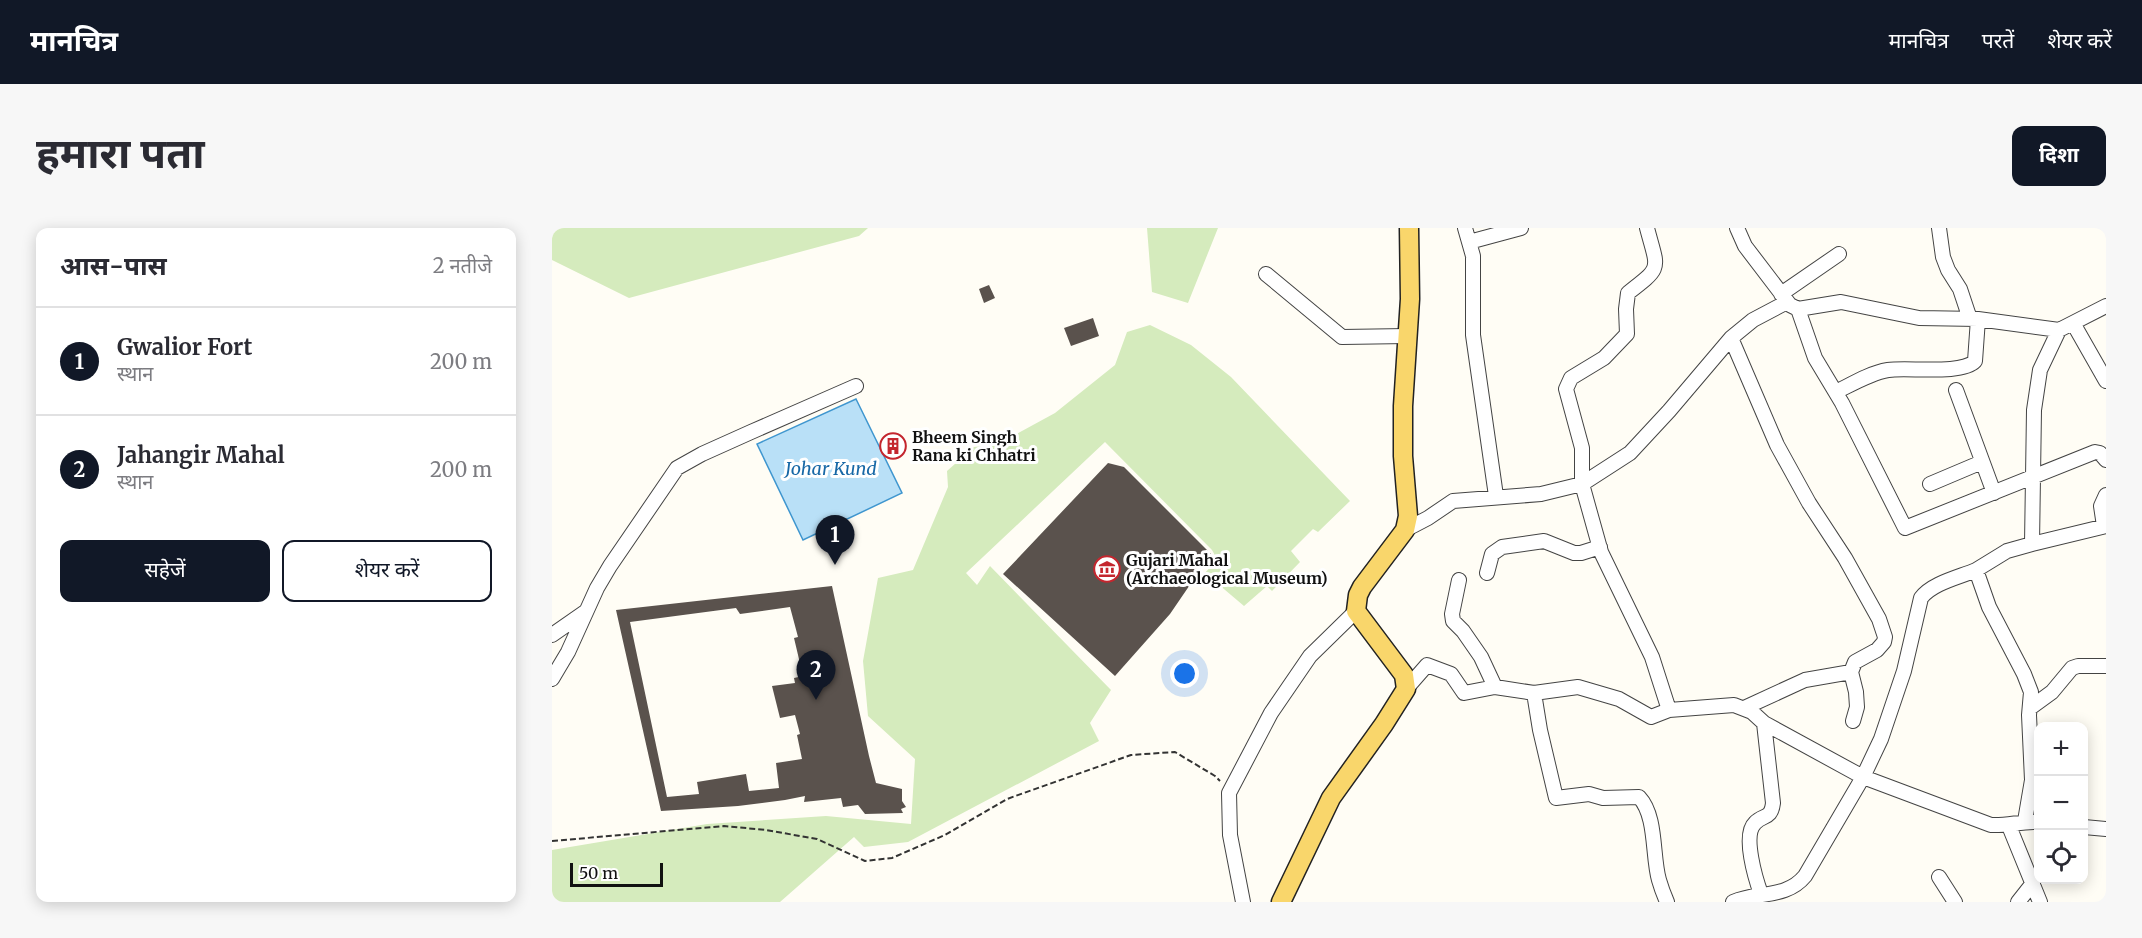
<!DOCTYPE html>
<html lang="hi">
<head>
<meta charset="utf-8">
<style>
  :root { --surface:#fff; --page:#f7f7f7; --text:#2b2b33; --muted:#7c7c81; --line:#e1e1e2; --accent:#111827 }
  body { margin:0; font-family:Merriweather,"Noto Sans Devanagari",serif; background:var(--page); color:var(--text) }
  .controls { position:absolute; right:18px; bottom:18px; display:grid; overflow:hidden; border-radius:12px; box-shadow:0 3px 15px #0003 }
  .controls button { width:54px; height:54px; display:grid; place-items:center; padding:0; border:0; border-bottom:2px solid var(--line); background:var(--surface); color:var(--text); font:30px sans-serif }
  .scale { position:absolute; left:18px; bottom:15px; width:93px; box-sizing:border-box; padding-left:6px; border:3px solid #111; border-top:0; font-size:16px; line-height:21px; white-space:nowrap; color:#111; -webkit-text-stroke:4px #fff; paint-order:stroke }
  .you { position:absolute; left:633px; top:446px; width:21px; height:21px; margin:-15px; border:4px solid #fff; border-radius:50%; background:#1a73e8; box-shadow:0 0 0 9px #1a73e833 }
  .badge { display:grid; place-items:center; width:39px; height:39px; border-radius:50%; background:var(--accent); color:#fff; font-size:20px; font-weight:700 }
  .pin { position:absolute; translate:-50% -50px; filter:drop-shadow(0 2px 3px #0008) }
  .pin::after { content:''; position:absolute; top:32px; width:21px; height:18px; background:inherit; clip-path:polygon(0 0,100% 0,50% 100%) }
  .list { margin:0; padding:0; list-style:none }
  h2 { display:flex; justify-content:space-between; align-items:center; height:78px; margin:0; padding:0 24px; font-size:26px }
  h2 small { font-size:20px; font-weight:400; color:var(--muted) }
  .list li { display:grid; grid-template-columns:39px 1fr auto; gap:18px; align-items:center; box-sizing:border-box; height:108px; padding:0 24px; border-top:2px solid var(--line) }
  .list b { display:block; font-size:22px; white-space:nowrap }
  .list p { margin:0; font-size:20px; white-space:nowrap; color:var(--muted) }
  .list em { font-size:20px; font-style:normal; color:var(--muted) }
  .actions { display:flex; gap:12px; padding:18px 24px }
  .actions a { flex:1; padding:14px 0; border:2px solid var(--accent); border-radius:12px; text-align:center; font-size:21px; color:var(--accent) }
  .actions .main { background:var(--accent); color:#fff }
  .icon { flex:none; width:33px; height:33px; fill:none; stroke:currentColor; stroke-width:2; stroke-linecap:round; stroke-linejoin:round }
  .map { position:relative; flex:none; width:1554px; height:674px; overflow:hidden; border-radius:12px }
  header { display:flex; align-items:center; gap:36px; box-sizing:border-box; height:84px; padding:0 30px; background:var(--accent); color:#fff }
  header strong { font-size:28px }
  nav { display:flex; gap:33px; margin-inline-start:auto; font-size:21px }
  .intro { display:flex; align-items:center; justify-content:space-between; box-sizing:border-box; height:144px; padding:0 36px }
  h1 { margin:0; font-size:42px }
  .button { padding:15px 27px; border-radius:12px; background:var(--accent); color:#fff; font-size:21px; font-weight:700 }
  main { display:flex; gap:36px; padding:0 36px }
  aside { flex:1; background:var(--surface); border-radius:12px; box-shadow:0 3px 15px #0003 }
  .map>svg:first-child { display:block }
  .green { fill:#d5ebbd }
  .water { fill:#b9e0f7; stroke:#3f96cf; stroke-width:1.5 }
  .building { fill:#5a524d; fill-rule:evenodd }
  .lines { fill:none; stroke-linecap:round; stroke-linejoin:round }
  .minor-casing { stroke:#444; stroke-width:16 }
  .major-casing { stroke:#222; stroke-width:21 }
  .path { stroke:#333; stroke-width:2; stroke-dasharray:6 3; stroke-linecap:butt }
  .minor { stroke:#fff; stroke-width:14 }
  .major { stroke:#f9d66b; stroke-width:18 }
  .labels { text-anchor:middle; dominant-baseline:central; stroke-width:6; stroke-linejoin:round; paint-order:stroke }
  .poi-label { font-size:16px; font-weight:bold; fill:#111; stroke:#fff; text-anchor:start }
  .water-label { font-size:18px; font-style:italic; fill:#1768a6; stroke:#fff }
</style>
</head>
<body>
<header>
<strong>मानचित्र</strong>
<nav><a>मानचित्र</a><a>परतें</a><a>शेयर करें</a></nav>
</header>
<div class="intro"><h1>हमारा पता</h1><a class="button">दिशा</a></div>
<main>
<aside>
<h2>आस-पास<small>2 नतीजे</small></h2>
<ul class="list">
<li><span class="badge">1</span><div><b>Gwalior Fort</b><p>स्थान</p></div><em>200 m</em></li>
<li><span class="badge">2</span><div><b>Jahangir Mahal</b><p>स्थान</p></div><em>200 m</em></li>
</ul>
<div class="actions"><a class="main">सहेजें</a><a>शेयर करें</a></div>
</aside>
<div class="map">
<svg width="1554" height="674" viewBox="0 0 1554 674">
  <rect width="100%" height="100%" fill="#fffdf5"/>
  <path class="green" d="M0,0h316l-9,8 -230,62 -77,-38z
    M595,0h71l-30,75 -36,-11z
    M598,97l41,20 40,32 119,124 -32,31 -5,-3 -22,22 9,11 -28,29 -5,-5 -23,20 -39,-33 12,-14 -5,-9 -107,-108 -139,131 11,12 13,-19 121,124 -21,33 9,18 -191,101 -44,5 -10,-10 -74,65h-228v-52l155,-26 119,-8 85,8 4,-65 -47,-43 -5,-55 15,-83 35,-8 35,-83 -1,-16 27,-24 22,-2 59,-32 60,-48 12,-33z"/>
  <path class="water" d="M304,171l46,94 -99,47 -46,-96z"/>
  <path class="building" d="M437,57l6,13 -11,5 -5,-14z
    M541,90l6,18 -28,10 -7,-18z
    M344,207l9,13 -14,9 -9,-13z
    M556,235l16,4 87,87 -41,60 -55,62 -112,-102z
    M280,358l37,170 7,27 26,6v12l4,6 -5,2 2,4 -38,1 -7,-9 -15,2 -2,-9 -37,4 1,-6 -20,4 -47,6 -77,5 -45,-201zM238,379l8,30 -4,1 9,38 -9,2 1,5 -23,3 8,32 15,-3 5,19 -3,1 5,24 -26,4 3,25 -30,3 -3,-17 -49,8 2,12 -32,3 -37,-175 106,-14 4,6z"/>
  <g class="lines">
    <g class="minor-casing">
      <path id="minor" d="M913,0l8,28v79l23,161
        M1095,0c11,42 16,38 -19,65l-2,16 1,25 -23,24 -33,20 -5,11 16,59v36l19,68 51,105 17,53 65,-5 18,7 12,11 99,54 128,48c16,1 31,-4 47,-3
        M1185,0l8,18 45,59 8,4 43,-7 78,16 59,1 81,11 47,-24
        M1387,0l4,29 5,13 12,19 10,30
        M917,14l52,-14
        M714,46l76,63 65,-1
        M1229,66l58,-40
        M1246,81l17,49 27,45 63,125 190,-76 5,1 6,7
        M1521,95l33,58
        M1179,110l46,107 32,58 36,55 34,61 6,18 -1,5 -7,8 -22,12 -4,10 5,20 1,15 -4,14
        M1404,162l38,103
        M1284,164c16,-8 34,-19 52,-22 19,-3 74,5 87,-9l3,-42
        M1378,256l52,-22
        M1552,298l-3,-20 5,-11
        M853,302l23,-12 25,-17 88,-7 41,-10 48,-31 39,-42 62,-73 22,-18 34,-18
        M1480,316l74,-18
        M935,345l5,-19 10,-7 42,-6 30,12h7l19,-6
        M907,352l-7,34 1,7 10,10 18,26 14,30
        M0,407l33,-23
        M0,451l16,-27 29,-64 13,-22 67,-98 25,-14 49,-22 105,-46
        M854,461l21,-24 24,9 13,19 31,-6 39,6
        M1192,480l61,-28 46,-8
        M1478,480l22,-16 20,-24 6,-2h28
        M1473,593l7,-41 -3,-65 2,-23 -7,-18 -35,-67 -13,-37 31,-19 25,-7 2,-134 6,-40 19,-40
        M1457,598l31,76
        M1532,599l22,2
        M1387,649l16,25
        M1209,666c-5,-14 -19,-59 -6,-71 8,-9 16,-3 18,-20l-9,-80
        M691,674l-13,-67 -1,-42 42,-80 39,-57 46,-45
        M1115,674c-3,-7 -6,-15 -8,-22 -7,-24 -2,-64 -20,-83l-36,1 -14,-4 -33,4 -16,-68 -6,-37 44,-6 41,12 32,18 18,-7
        M1181,674c25,-11 53,-3 72,-26l58,-99 18,-38 23,-68 17,-73c11,-15 39,-21 55,-28
        M1466,674l15,-19"/>
    </g>
    <g class="major-casing">
      <path id="major" d="M729,674l50,-104 53,-74 22,-35 -2,-14 -48,-64 2,-16 4,-8 43,-57 3,-14 -5,-60v-50l7,-107 -1,-71"/>
    </g>
    <path class="path" d="M0,613l172,-15 42,4 51,9 48,22 27,-3 53,-23 62,-36 124,-44 44,-3 40,24 5,5"/>
    <use href="#minor" class="minor"/>
    <use href="#major" class="major"/>
  </g>
  <defs>
    <g id="building-ring" transform="scale(1.35)"><circle r="9.5" fill="#fff" stroke="#c4262e" stroke-width="1.5"/><path d="M-4-6H4V6H1V3H-1V6H-4ZM-2.5-4.3h1.7v1.8h-1.7ZM.8-4.3h1.7v1.8H.8ZM-2.5-1h1.7V.8h-1.7ZM.8-1h1.7V.8H.8Z" fill="#c4262e"/></g>
    <g id="museum-ring" transform="scale(1.35)"><circle r="9.5" fill="#fff" stroke="#c4262e" stroke-width="1.5"/><path d="M0-6L6-3V-2H-6V-3ZM-5-1h2V3h-2ZM-1-1h2V3h-2ZM3-1h2V3H3ZM-6 4H6V6H-6Z" fill="#c4262e"/></g>
  </defs>
  <g fill-rule="evenodd">
    <use href="#building-ring" x="341" y="218"/>
    <use href="#museum-ring" x="555" y="341"/>
  </g>
  <g class="labels">
    <g class="poi-label">
      <text x="360" y="209">Bheem Singh<tspan x="360" dy="18">Rana ki Chhatri</tspan></text>
      <text x="574" y="332">Gujari Mahal<tspan x="574" dy="18">(Archaeological Museum)</tspan></text>
    </g>
    <g class="water-label">
      <text x="279" y="240">Johar Kund</text>
    </g>
  </g>
</svg>
<div class="controls">
<button>+</button>
<button>−</button>
<button><svg class="icon" aria-label="locate" viewBox="0 0 24 24"><circle cx="12" cy="12" r="6"/><path d="M12 2v4M12 18v4M2 12h4M18 12h4"/></svg></button>
</div>
<div class="scale">50 m</div>
<div class="you"></div>
<div class="pin badge" style="left:283px;top:337px">1</div>
<div class="pin badge" style="left:264px;top:472px">2</div>
</div>
</main>
</body>
</html>
